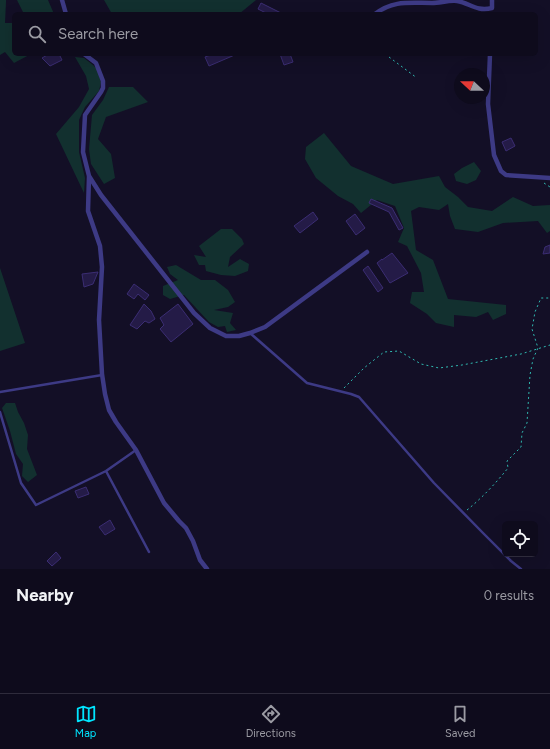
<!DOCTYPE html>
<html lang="en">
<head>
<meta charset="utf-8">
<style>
  :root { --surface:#0e0b1c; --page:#171425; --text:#f1f3f6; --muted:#9b9ba3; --line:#2e2b3b; --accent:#00e5ff }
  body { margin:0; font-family:Figtree,sans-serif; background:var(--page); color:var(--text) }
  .controls { position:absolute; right:12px; bottom:12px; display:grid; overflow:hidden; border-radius:6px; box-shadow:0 4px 16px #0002 }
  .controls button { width:36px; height:36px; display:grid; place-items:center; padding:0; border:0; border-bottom:1px solid var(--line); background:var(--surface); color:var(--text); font:20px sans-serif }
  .compass { position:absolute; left:454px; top:68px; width:36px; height:36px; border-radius:50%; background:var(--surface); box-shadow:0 4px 16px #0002; rotate:292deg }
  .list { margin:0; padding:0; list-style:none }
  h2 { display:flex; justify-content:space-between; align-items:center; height:52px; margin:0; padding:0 16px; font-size:17px }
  h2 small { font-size:13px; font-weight:400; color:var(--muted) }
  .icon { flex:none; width:22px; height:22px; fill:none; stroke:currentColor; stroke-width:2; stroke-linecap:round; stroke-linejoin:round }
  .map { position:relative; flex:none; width:550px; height:569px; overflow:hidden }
  .search { position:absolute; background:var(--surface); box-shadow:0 4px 16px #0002; left:12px; right:12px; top:12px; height:44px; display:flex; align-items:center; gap:10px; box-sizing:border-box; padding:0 14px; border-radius:6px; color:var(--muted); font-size:15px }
  .sheet { height:124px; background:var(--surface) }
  nav { display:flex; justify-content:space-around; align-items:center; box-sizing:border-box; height:56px; border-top:1px solid var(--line); background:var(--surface); font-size:11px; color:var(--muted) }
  nav a { display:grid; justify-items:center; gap:2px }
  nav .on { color:var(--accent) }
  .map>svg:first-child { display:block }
  .green { fill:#12302f }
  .building { fill:#241b47; stroke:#3b2d73 }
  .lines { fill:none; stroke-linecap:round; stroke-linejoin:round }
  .path { stroke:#2fb8b0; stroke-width:1; stroke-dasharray:2 3; stroke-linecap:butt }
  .lane { stroke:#3d3a85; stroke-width:2.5 }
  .street { stroke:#3d3a85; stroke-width:4.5 }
</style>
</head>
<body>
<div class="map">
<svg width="550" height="569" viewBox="0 0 550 569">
  <rect width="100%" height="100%" fill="#130f26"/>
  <path class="green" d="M0,0h6v2l-1,21h9v31h17l-17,9 -9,-11 -5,3z
    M17,0h31l6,14h-30z
    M104,0h152l-17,14h-127z
    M75,57l9,1 9,7 4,4 4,13 -2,9 -14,16 -6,13v32l6,26 -1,15 -28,-59 23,-27 10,-18 -3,-13z
    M109,87h24l15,15 -42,15 -8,22 13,15 4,24 -11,6 -13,-20 -2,-15 3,-34 11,-15z
    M324,133l27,33 42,18 46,-8 6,11 13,10 10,10 24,4 21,-14 20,9 17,-1v26l-3,2 -9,-12 -35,2 -25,9 -23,-3 -5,-13 -2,-12 -9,6 -20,-3 -8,4 5,39 17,10 15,39 58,6v9l-13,6 -5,-8 -12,5 -22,-2v12l-18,-4 -9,-9 -17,-11 2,-11h12l-3,-19 -14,-27 -9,-4 6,-14 -9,-22 -18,-6 -16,13 -8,-9 -15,-8 -22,-18 -11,-19 1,-12z
    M474,162l7,9 -5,9 -9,4 -11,-3 -2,-7 8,-6z
    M221,229h11l10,10 2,5 -14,13 -2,10 12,-8 9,5 -1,7 -13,5 -14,-1 -15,-4 -1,-6h-6l-5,-10 12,2 -7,-11z
    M176,265l25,15h14l13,10 7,12 -7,5 -14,3 19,3 -3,10 6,7 -9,2 -2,-6 -7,1 -9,-5 -25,-27 -14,4 -7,-4v-9l15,-6 -8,-6 -3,-7z
    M0,268l25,75 -25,8z
    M6,403h9l3,9 6,11 4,12 -1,14 10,26 -9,7 -6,-6 1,-12 -7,-10 -6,-23 -8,-23z"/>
  <path class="building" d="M261,3l22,11h-15l-10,-5z
    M49,54h10l3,6 -12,6 -8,-8z
    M213,54h24l-28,12 -4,-9z
    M280,54h10l3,8 -9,3z
    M511,138l4,8 -9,5 -4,-9z
    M371,199l21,9 11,20 -4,2 -10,-18 -20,-9z
    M313,212l5,7 -18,14 -6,-7z
    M355,214l10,14 -9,7 -10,-14z
    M550,245v8l-7,1 2,-7z
    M392,253l16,20 -18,10 -13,-20 5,-4v1z
    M368,266l15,22 -5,4 -15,-22z
    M98,272l-5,12 -9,3 -2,-13z
    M134,284l15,11 -4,5 -7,-6 -4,5 -7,-5z
    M144,304l7,7 4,8 -6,4 -4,-2 -8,8 -7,-4z
    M178,304l15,20 -22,18 -11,-13 4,-4 -4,-7z
    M86,487l3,7 -11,4 -3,-7z
    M110,520l5,9 -10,6 -6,-8z
    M56,552l5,6 -9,8 -5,-5z"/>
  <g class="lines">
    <path class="path" d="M385,54l32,24
      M544,183l6,4
      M344,388l20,-20 20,-16 15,-1 22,13 18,4 23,-3 59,-11 29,-9
      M467,510c15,-12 29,-27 41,-42l-1,-7 14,-14 1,-14 5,-10 3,-48 3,-16 5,-11 -6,-19 3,-17 6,-14h9"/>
    <path class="lane" d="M250,333l57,50 44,11 8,3 75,86 49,50 28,28 10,8
      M0,392l102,-17
      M0,412l21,71 15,22 70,-34 30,-21
      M106,471l43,81"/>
    <path class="street" d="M62,0l4,14
      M375,14c18,-14 34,-11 57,-11 8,0 17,-3 25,-2 13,2 19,11 35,7v-8
      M84,54l12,9 7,18v7l-2,4 -16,23 -2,37 6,24 12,19 93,118 16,15 16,8h13l11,-3 15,-6 102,-75
      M490,54l-2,50 6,51 7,16 5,4 44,3
      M89,176l-1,35 12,35 2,21 -3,53 3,54 3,20 4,16 7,12 20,28 28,53 15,18 7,7 7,13 7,19 7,9"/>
  </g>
</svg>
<div class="controls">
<button><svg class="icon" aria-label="locate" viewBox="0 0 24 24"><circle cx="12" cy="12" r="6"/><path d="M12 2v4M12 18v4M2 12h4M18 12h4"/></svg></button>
</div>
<svg class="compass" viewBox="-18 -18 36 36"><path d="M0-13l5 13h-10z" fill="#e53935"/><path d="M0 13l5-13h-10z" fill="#9b9ba3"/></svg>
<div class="search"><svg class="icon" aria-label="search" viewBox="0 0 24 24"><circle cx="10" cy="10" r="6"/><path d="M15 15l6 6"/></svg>Search here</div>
</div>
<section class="sheet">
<h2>Nearby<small>0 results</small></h2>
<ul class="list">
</ul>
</section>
<nav>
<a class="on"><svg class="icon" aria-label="map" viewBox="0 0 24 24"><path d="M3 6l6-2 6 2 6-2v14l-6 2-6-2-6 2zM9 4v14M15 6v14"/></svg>Map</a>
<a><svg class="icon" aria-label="directions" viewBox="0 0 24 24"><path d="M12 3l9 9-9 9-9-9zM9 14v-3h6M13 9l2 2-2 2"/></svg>Directions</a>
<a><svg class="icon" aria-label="saved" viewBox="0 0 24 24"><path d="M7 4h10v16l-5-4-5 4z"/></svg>Saved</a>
</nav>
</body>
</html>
